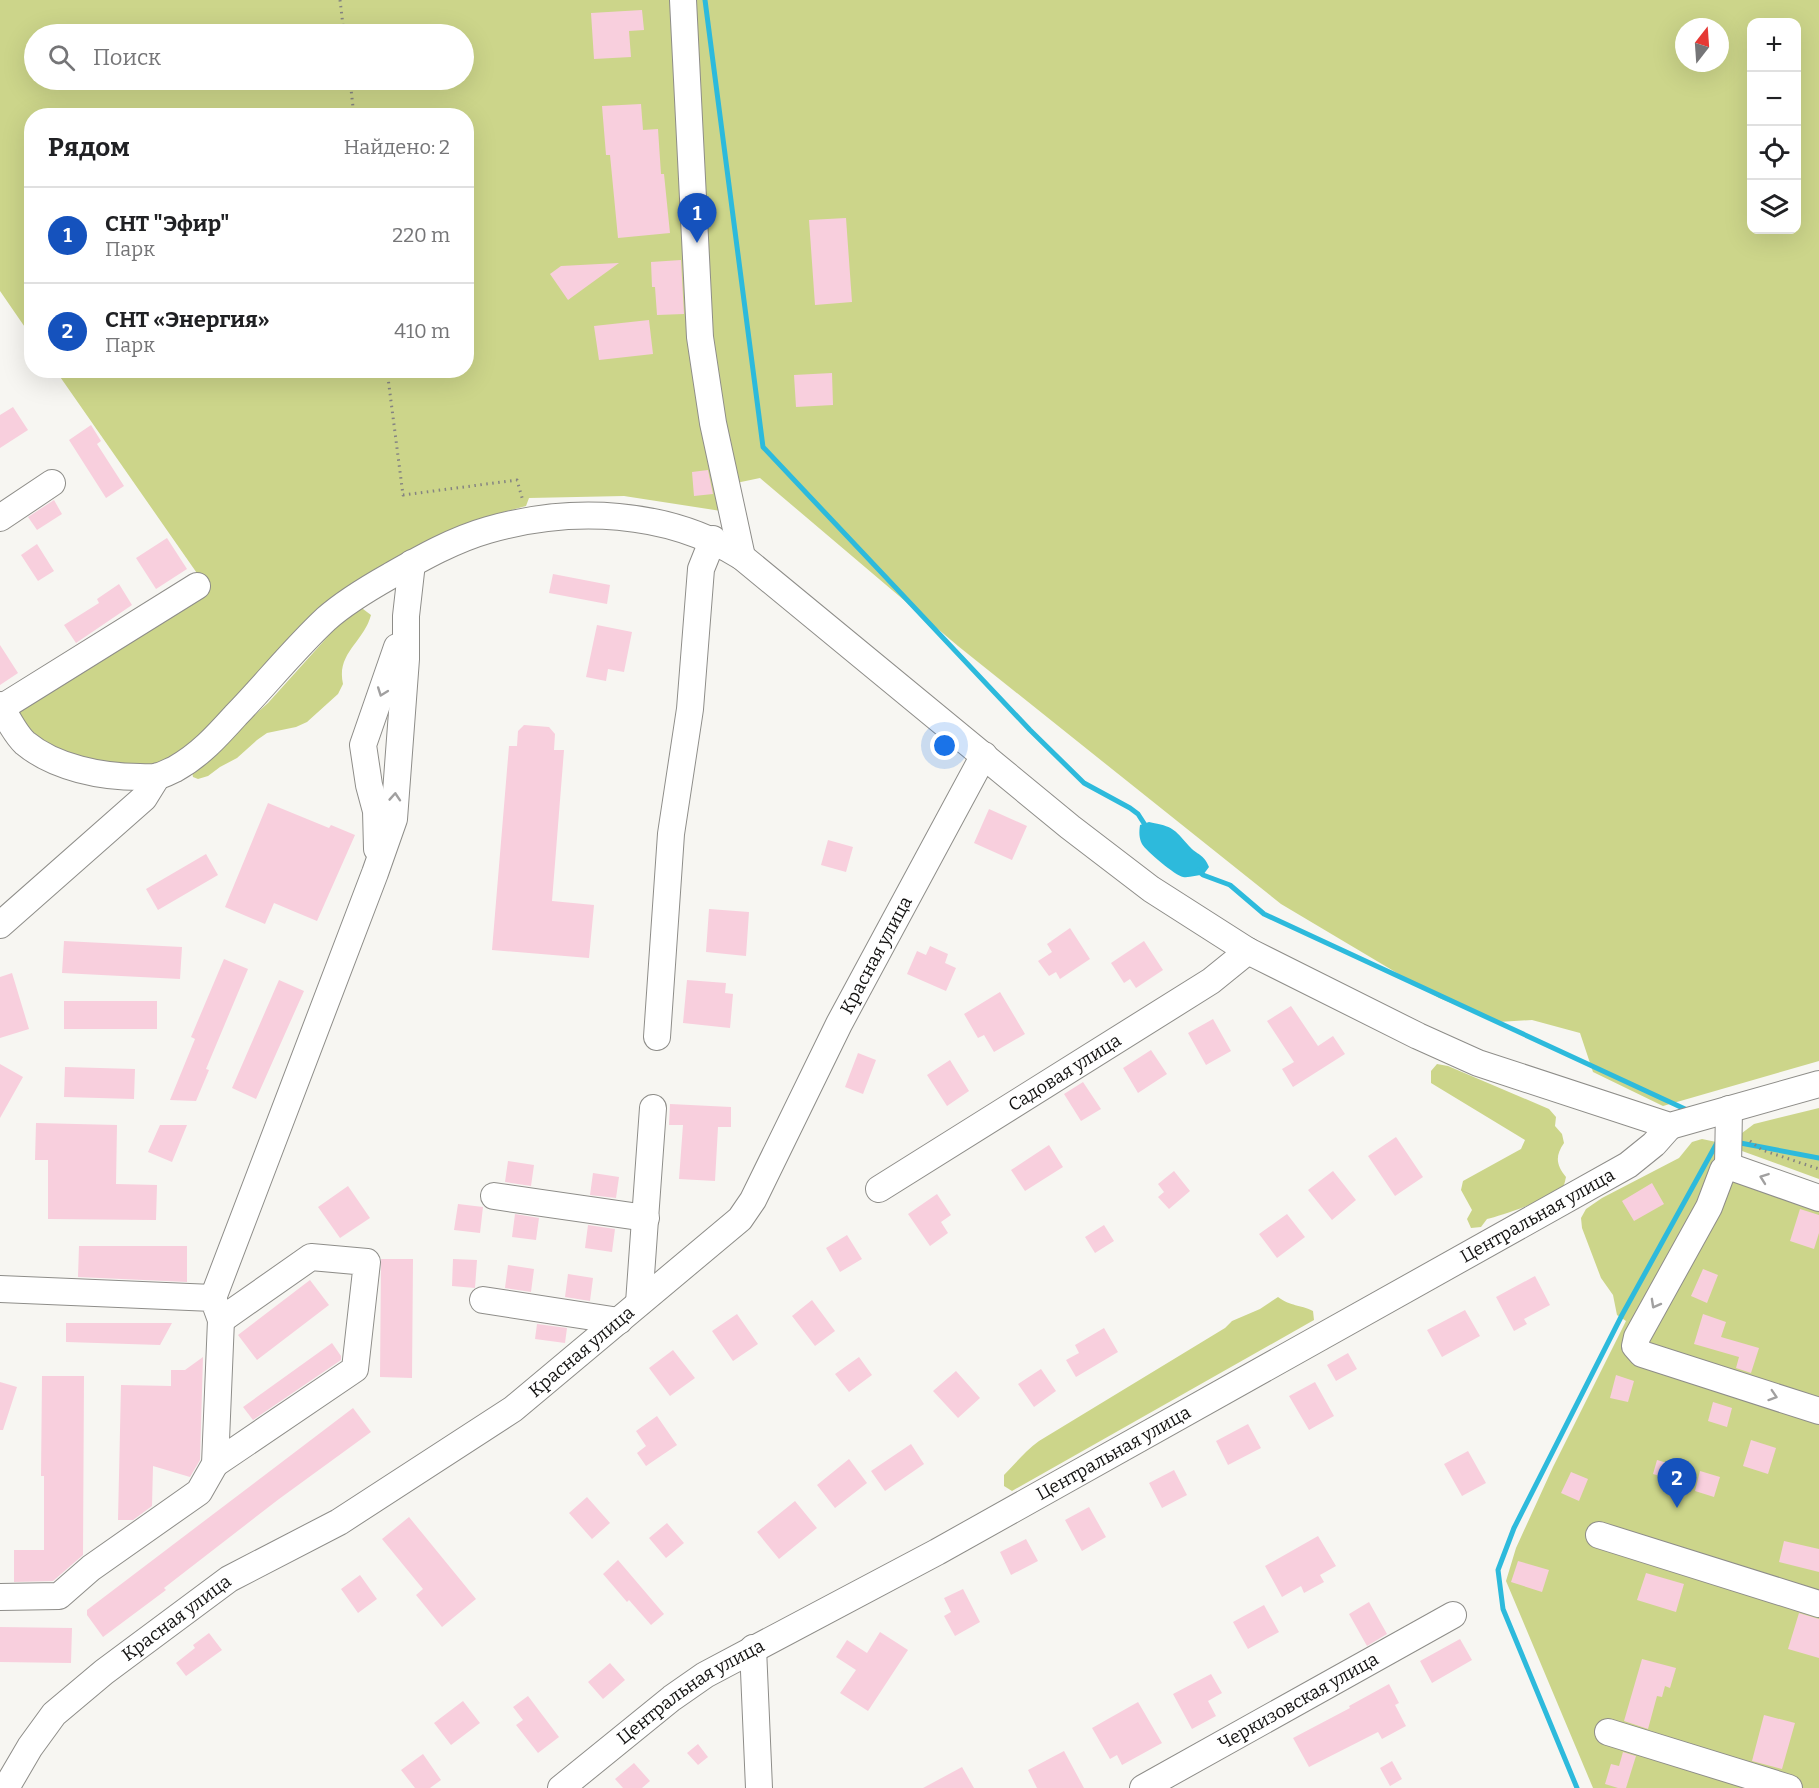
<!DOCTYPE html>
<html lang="ru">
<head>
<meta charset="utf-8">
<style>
  :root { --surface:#fff; --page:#f2f2f2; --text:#202124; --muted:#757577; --line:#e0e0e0; --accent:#1552bd }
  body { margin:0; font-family:Bitter,serif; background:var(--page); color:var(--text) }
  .controls { position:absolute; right:18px; top:18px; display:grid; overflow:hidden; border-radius:12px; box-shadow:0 6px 24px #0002 }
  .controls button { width:54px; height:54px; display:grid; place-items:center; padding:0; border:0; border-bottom:2px solid var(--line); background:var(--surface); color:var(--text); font:30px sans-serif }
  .compass { position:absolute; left:1675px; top:18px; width:54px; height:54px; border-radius:50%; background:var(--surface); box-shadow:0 6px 24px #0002; rotate:17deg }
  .you { position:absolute; left:945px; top:746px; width:21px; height:21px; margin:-15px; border:4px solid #fff; border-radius:50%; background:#1a73e8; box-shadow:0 0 0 9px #1a73e833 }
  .badge { display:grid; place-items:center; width:39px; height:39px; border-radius:50%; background:var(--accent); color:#fff; font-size:20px; font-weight:700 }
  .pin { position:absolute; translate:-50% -50px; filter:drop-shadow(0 2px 3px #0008) }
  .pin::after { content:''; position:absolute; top:32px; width:21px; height:18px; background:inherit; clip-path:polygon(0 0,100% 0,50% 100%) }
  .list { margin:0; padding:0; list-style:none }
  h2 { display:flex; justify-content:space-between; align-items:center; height:78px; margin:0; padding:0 24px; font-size:26px }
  h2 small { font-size:20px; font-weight:400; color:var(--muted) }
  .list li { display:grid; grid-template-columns:39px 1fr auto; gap:18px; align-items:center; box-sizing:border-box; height:96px; padding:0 24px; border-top:2px solid var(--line) }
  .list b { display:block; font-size:22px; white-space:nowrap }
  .list p { margin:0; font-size:20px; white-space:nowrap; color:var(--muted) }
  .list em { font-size:20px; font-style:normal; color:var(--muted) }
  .icon { flex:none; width:33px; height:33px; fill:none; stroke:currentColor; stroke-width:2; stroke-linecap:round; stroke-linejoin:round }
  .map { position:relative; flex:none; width:1819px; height:1788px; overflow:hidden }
  .search { position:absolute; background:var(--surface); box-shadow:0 6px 24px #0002; left:24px; top:24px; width:450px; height:66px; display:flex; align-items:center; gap:15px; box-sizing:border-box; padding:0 21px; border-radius:33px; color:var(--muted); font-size:22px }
  .panel { position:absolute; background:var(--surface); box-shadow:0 6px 24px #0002; left:24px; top:108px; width:450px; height:270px; border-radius:24px }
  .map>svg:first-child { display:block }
  .green { fill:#ccd58a; fill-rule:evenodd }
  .water { fill:#2dbadc }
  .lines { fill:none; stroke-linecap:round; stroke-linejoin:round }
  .stream { stroke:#2dbadc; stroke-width:5 }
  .building { fill:#f8cfdd }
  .minor-casing { stroke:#8e8d89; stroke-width:28 }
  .path { stroke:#858482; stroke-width:3; stroke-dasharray:1.5 4.5; stroke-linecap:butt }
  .minor { stroke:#fff; stroke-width:26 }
  .oneway { stroke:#a1a0a0 }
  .labels { text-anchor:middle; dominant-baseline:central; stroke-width:6; stroke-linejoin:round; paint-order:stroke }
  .street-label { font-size:18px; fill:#131211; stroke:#fff }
</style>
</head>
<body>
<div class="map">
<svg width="1819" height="1788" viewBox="0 0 1819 1788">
  <rect width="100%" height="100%" fill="#f7f6f2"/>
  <path class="green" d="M0,0h1819v1061l-156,45 -70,-34 -13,-39 -48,-13 -34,2 -59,-24 -158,-94 -323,-258 -198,-168 -43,9 4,24 -97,-15 -95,2 -3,8 -44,12 -108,52 -46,36 -151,152 -42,10 -53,-6 -82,-43 208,-130 -152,-218 410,-1v-254h-434l-1,220 -31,-45zM1752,22h44v208h-44zM1684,27h36v36h-36zM34,34h430v46h-430z
    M358,609h5l8,6c-7,27 -35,38 -28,69l-5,10 -31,28 -11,5 -29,6 -10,7 -20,18 -17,9 -12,9 -10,3 -5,-2 -1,-5 6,-7 70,-62 81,-90z
    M1437,1064l11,2 101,43 7,8 -1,9 7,8 2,9c-9,13 -8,22 2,34 -1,3 -1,7 -3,9 -8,12 -61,29 -76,33l-6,8 -10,1 -4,-9 5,-9 -11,-20 2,-9 58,-32 4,-9 -94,-57v-12z
    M1819,1108v71l-77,-28v-18l12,-9z
    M1702,1139l19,4 3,9 95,34v602h-226l-87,-207 10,-33 37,-81 73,-146 -9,-6 -4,-20 -12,-17 -19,-50 -1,-10 5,-9 16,-11 77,-40 13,-16z
    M1278,1297c14,10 21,7 35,14l1,9 -302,171 -8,-5v-11c12,-12 21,-24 35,-34l186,-113 7,-7 28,-12z"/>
  <path class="water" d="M1149,822c25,5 24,6 40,24 8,9 15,8 20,21l-6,8c-6,0 -14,3 -20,2 -7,-1 -37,-26 -41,-33 -3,-6 -3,-12 -2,-19z"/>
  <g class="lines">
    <path class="stream" d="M705,0l58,447 267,283 54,53 46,25 8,6 9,14
      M1198,870l5,5 27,10 34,29 421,195
      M1735,1142l84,16
      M1577,1788l-74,-179 -5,-39 16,-42 108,-213 96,-174"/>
  </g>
  <path class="building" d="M642,10l2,20 -15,1 2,26 -37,2 -3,-46z
    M641,104l2,26 15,-1 3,45h3l6,59 -52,5 -8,-83h-4l-4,-49z
    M846,218l6,84 -37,3 -6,-85z
    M681,260l3,54 -27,1 -2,-28h-3l-1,-25z
    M619,263l-51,37 -18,-26 11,-8z
    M649,320l4,34 -54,6 -5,-34z
    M832,373l1,32 -37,2 -2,-32z
    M13,407l15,23 -28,18v-33z
    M91,425l10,16 -4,3 27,42 -18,12 -37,-58z
    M708,470l5,24 -19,2 -2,-24z
    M54,500l8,14 -25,16 -9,-13z
    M167,538l20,31 -31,20 -20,-31z
    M37,544l17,27 -16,10 -17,-26z
    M553,574l57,11 -3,19 -58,-11z
    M119,584l13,21 -56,38 -12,-18 35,-22 -2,-4z
    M597,625l35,7 -8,40 -16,-3 -2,12 -20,-4z
    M0,645l18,28 -18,12z
    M524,725l25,2 6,7 -1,16h10l-12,151 42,4 -5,53 -97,-8 17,-204h8l1,-15z
    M268,803l61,25 2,-3 24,10 -38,86 -43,-18 -9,21 -40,-17z
    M989,809l38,17 -15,34 -38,-17z
    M828,840l25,7 -7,25 -25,-7z
    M206,854l12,21 -60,35 -12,-21z
    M709,909l40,3 -3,44 -40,-4z
    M1070,928l20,31 -30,20 -4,-7 -7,4 -11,-15 14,-9 -5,-8z
    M64,941l118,6 -2,32 -118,-6z
    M1144,941l19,29 -27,18 -6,-9 -6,4 -13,-20z
    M930,946l18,8 -3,9 11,5 -10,23 -39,-17 10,-23 9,4z
    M224,959l24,10 -42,100 3,1 -13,31 -26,-1 25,-61 -4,-2z
    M12,973l17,56 -29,9v-61z
    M279,980l25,11 -48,108 -24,-11z
    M687,980l39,3 -1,10 8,1 -3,34 -47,-5z
    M1000,992l25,42 -31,18 -10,-17 -6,3 -14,-24z
    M64,1001h93v28h-93z
    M1291,1006l27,40 15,-10 12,18 -52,33 -11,-18 12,-7 -27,-41z
    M1213,1019l18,32 -25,14 -18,-32z
    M1151,1050l16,24 -29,19 -15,-25z
    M858,1053l18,7 -13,34 -18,-7z
    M950,1060l19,31 -22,15 -20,-31z
    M0,1064l23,13 -23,41z
    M65,1067l70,2 -1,30 -70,-2z
    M1083,1082l18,27 -20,12 -17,-27z
    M670,1104l61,3v20h-13l-3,54 -36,-2 4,-54h-14z
    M36,1123l81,2 -1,59 41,1 -1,35 -108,-1v-59h-13z
    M160,1125h27l-15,37 -24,-10z
    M1396,1137l27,40 -28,19 -27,-40z
    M1049,1145l14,22 -38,24 -14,-21z
    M508,1161l26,4 -3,21 -26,-4z
    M1174,1171l16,20 -21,18 -11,-12 6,-5 -6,-8z
    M1333,1171l23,29 -24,20 -24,-30z
    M593,1173l26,4 -3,21 -26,-3z
    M1652,1183l12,21 -30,17 -12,-20z
    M348,1186l22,32 -30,20 -22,-31z
    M937,1194l14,21 -10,7 7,11 -18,13 -22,-32z
    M458,1204l25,3 -3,26 -26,-3z
    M1800,1209l19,6v18l-5,16 -24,-8z
    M515,1214l24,4 -3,22 -24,-3z
    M1287,1214l18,23 -28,21 -18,-24z
    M588,1225l27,4 -3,23 -27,-4z
    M1104,1225l10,16 -19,12 -10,-16z
    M847,1235l15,24 -22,13 -14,-24z
    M79,1246h108v36l-109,-5z
    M381,1259h32l-1,119 -32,-1z
    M453,1259l24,1 -2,28 -23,-2z
    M508,1265l26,4 -3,23 -26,-4z
    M1703,1269l15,6 -11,28 -16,-7z
    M568,1274l25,4 -3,23 -25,-4z
    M1535,1276l15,29 -26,14 3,5 -13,7 -18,-34z
    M310,1280l19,25 -72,55 -19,-25z
    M812,1300l23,31 -20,15 -23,-30z
    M1465,1310l15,26 -38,21 -15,-27z
    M737,1314l21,30 -25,17 -21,-30z
    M1703,1314l23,8 -5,15 38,11 -8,25 -15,-5 3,-11 -45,-13z
    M66,1323h106l-12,22 -94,-3z
    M537,1324l30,4 -2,15 -30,-4z
    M1104,1328l14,24 -42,25 -10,-17 13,-7 -4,-8z
    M332,1343l9,13v4l-88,60 -10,-13z
    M673,1350l22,28 -25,18 -21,-28z
    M1348,1353l9,16 -21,12 -9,-16z
    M203,1357l-3,103 -10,17 -37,-11 -1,40 -19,14h-15l3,-135 50,1v-16h14z
    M859,1357l13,18 -23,17 -14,-18z
    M1041,1369l15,22 -22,16 -16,-23z
    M956,1371l24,27 -22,20 -25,-27z
    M1616,1375l18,6 -6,21 -18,-4z
    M42,1376h42l-1,179 -30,26 -39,1v-32h30v-74h-3z
    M0,1382l17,5 -14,43h-3z
    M1315,1382l19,34 -25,14 -20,-34z
    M1713,1402l19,6 -5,19 -19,-6z
    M353,1408l18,24 -92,67 -115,89 2,2 -63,47 -16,-22v-5z
    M657,1416l20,29 -31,21 -9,-13 9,-7 -10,-15z
    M1248,1424l13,24 -33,17 -12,-24z
    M1751,1440l25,8 -8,26 -25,-8z
    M911,1444l13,20 -39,27 -14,-20z
    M1468,1451l18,32 -24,13 -18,-32z
    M849,1459l18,24 -32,25 -18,-23z
    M1657,1460l17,5 -4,14 -17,-5z
    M1174,1470l13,25 -25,13 -13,-25z
    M1700,1471l20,6 -6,20 -19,-6z
    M1571,1472l17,7 -9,22 -18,-8z
    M587,1497l23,26 -18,16 -23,-26z
    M795,1501l22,27 -38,31 -22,-27z
    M1089,1507l17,30 -24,14 -17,-31z
    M409,1517l67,82 -34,28 -26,-32 7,-6 -41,-50z
    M667,1523l17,20 -18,15 -17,-20z
    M1318,1536l18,30 -16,9 4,7 -20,11 -3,-7 -19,11 -17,-31z
    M1026,1539l12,22 -27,14 -11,-23z
    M1784,1541l35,8v23l-40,-10z
    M618,1560l46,54 -13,11 -22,-25 -2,2 -24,-28z
    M1518,1561l31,9 -7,22 -31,-10z
    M1646,1573l38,11 -8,28 -39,-12z
    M360,1575l17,24 -19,14 -17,-24z
    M963,1589l17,33 -25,14 -11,-20 7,-4 -7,-14z
    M1369,1602l18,32 -20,12 -18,-32z
    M1264,1605l15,27 -31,17 -15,-27z
    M1799,1613l20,6v39l-31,-9z
    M0,1627l72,1 -1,35 -71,-1z
    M880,1632l28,18 -40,61 -28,-18 16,-23 -20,-13 11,-17 20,13z
    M209,1633l13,17 -36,26 -10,-13 19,-15 -2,-3z
    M1460,1639l12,21 -40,23 -12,-22z
    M1642,1659l34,9 -6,20 -5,-2 -3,11 -5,-1 -9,33 -24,-8z
    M610,1663l15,17 -22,19 -15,-17z
    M1211,1674l11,19 -14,8 8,15 -24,13 -19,-35z
    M1389,1684l10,19 -4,2 11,21 -24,13 -4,-7 -69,35 -16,-29 57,-30 -1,-2z
    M528,1696l31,41 -21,16 -22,-28 7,-5 -10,-13z
    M463,1701l17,22 -29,22 -17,-22z
    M1138,1702l24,41 -40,22 -5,-10 -7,4 -18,-31z
    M1764,1715l31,8 -13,46 -30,-8z
    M698,1744l10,13 -10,8 -11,-12z
    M1064,1751l20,37h-47l-9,-18z
    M1623,1752l13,4 -10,32h-8l-13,-4 6,-20 8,2z
    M423,1754l18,26 -11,8h-15l-14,-18z
    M1392,1761l10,18 -12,7 -10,-18z
    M634,1763l16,18 -8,7h-19l-8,-9z
    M962,1767l12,21h-51z"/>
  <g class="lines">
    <g class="minor-casing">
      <g id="minor">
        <path d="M683,0l17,337 13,86 29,134"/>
        <path d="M0,518l52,-35"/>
        <path d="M0,705c7,12 15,29 25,38 30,25 77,34 115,34 6,0 13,1 18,-1 6,-1 12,-5 17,-7 25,-14 42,-33 61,-54 30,-31 58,-66 90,-96 19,-17 41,-30 64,-43 30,-17 63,-36 98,-46 84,-24 179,-20 254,27l328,270 81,62 97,62 170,85 60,27 192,63 149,-42"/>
        <path d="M1,708l196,-122"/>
        <path d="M377,849l-1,-38 -7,-26 -6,-40 34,-98"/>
        <path d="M0,925l144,-127 13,-21"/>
        <path d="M657,1037l14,-203 19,-125 11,-140 12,-30"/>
        <path d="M1728,1166l1,-57"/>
        <path id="s1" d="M879,1189l332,-208 37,-30"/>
        <path d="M494,1196l152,22"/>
        <path d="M1819,1198l-91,-32 -5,4 -14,37 -72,130 -2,9 7,8 177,57"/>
        <path d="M0,1289l213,9 8,22 -6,144 -16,28 -108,76 -32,28 -59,1"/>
        <path d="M213,1298l162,-425 19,-54 12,-160v-43l6,-53"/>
        <path d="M483,1300l136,21"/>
        <path d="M639,1303l14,-195"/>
        <path d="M215,1464l140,-95 12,-107 -56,-5 -90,63"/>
        <path d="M1599,1535l220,69"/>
        <path d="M753,1648l6,140"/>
        <path d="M1608,1732l181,56"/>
        <path id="s2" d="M6,1788l24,-41 24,-33 50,-42 125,-93 110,-57 174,-113 227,-190 13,-19 86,-176 145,-269"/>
        <path id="s3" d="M561,1788l111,-90 33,-23 232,-123 691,-387 26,-21 16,-18"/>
        <path id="s4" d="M1143,1788l310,-173"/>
      </g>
    </g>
    <path class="path" d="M340,0l4,34
      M350,80l4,36
      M387,370l16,125 114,-15 6,21
      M1750,1141l12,9 57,19"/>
    <use href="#minor" class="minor"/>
  </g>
  <defs><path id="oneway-chevron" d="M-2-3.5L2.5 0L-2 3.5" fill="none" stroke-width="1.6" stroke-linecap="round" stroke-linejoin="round" transform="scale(1.5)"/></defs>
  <g class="oneway">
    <use href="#oneway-chevron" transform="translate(382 692) rotate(110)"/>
    <use href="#oneway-chevron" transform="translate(395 797) rotate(-86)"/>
    <use href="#oneway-chevron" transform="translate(1764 1178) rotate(-160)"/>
    <use href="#oneway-chevron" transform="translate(1655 1304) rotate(119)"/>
    <use href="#oneway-chevron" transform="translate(1773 1396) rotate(18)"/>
  </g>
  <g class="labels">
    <g class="street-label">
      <text stroke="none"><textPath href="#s2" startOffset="1234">Красная улица</textPath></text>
      <text stroke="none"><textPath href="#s1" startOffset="219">Садовая улица</textPath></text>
      <text stroke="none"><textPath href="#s3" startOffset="1134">Центральная улица</textPath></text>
      <text stroke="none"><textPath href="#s2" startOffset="730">Красная улица</textPath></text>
      <text stroke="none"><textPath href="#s3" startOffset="648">Центральная улица</textPath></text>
      <text stroke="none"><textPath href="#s2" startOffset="244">Красная улица</textPath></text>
      <text stroke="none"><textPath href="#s3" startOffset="162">Центральная улица</textPath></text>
      <text stroke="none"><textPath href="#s4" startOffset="178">Черкизовская улица</textPath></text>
    </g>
  </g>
</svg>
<div class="controls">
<button>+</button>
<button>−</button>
<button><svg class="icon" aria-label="locate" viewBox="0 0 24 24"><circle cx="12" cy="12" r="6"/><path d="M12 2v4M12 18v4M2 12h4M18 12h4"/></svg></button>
<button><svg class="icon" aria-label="layers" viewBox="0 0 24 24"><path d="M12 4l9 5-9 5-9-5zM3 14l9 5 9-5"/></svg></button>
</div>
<svg class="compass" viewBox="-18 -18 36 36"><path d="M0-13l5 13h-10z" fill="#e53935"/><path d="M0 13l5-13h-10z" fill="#757577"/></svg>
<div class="you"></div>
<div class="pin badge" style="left:697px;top:243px">1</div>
<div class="pin badge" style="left:1677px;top:1508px">2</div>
<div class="search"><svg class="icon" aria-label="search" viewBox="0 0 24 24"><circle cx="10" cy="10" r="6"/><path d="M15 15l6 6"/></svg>Поиск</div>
<section class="panel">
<h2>Рядом<small>Найдено: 2</small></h2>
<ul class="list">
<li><span class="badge">1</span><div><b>СНТ &quot;Эфир&quot;</b><p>Парк</p></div><em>220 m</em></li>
<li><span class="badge">2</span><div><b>СНТ «Энергия»</b><p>Парк</p></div><em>410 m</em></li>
</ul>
</section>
</div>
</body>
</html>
